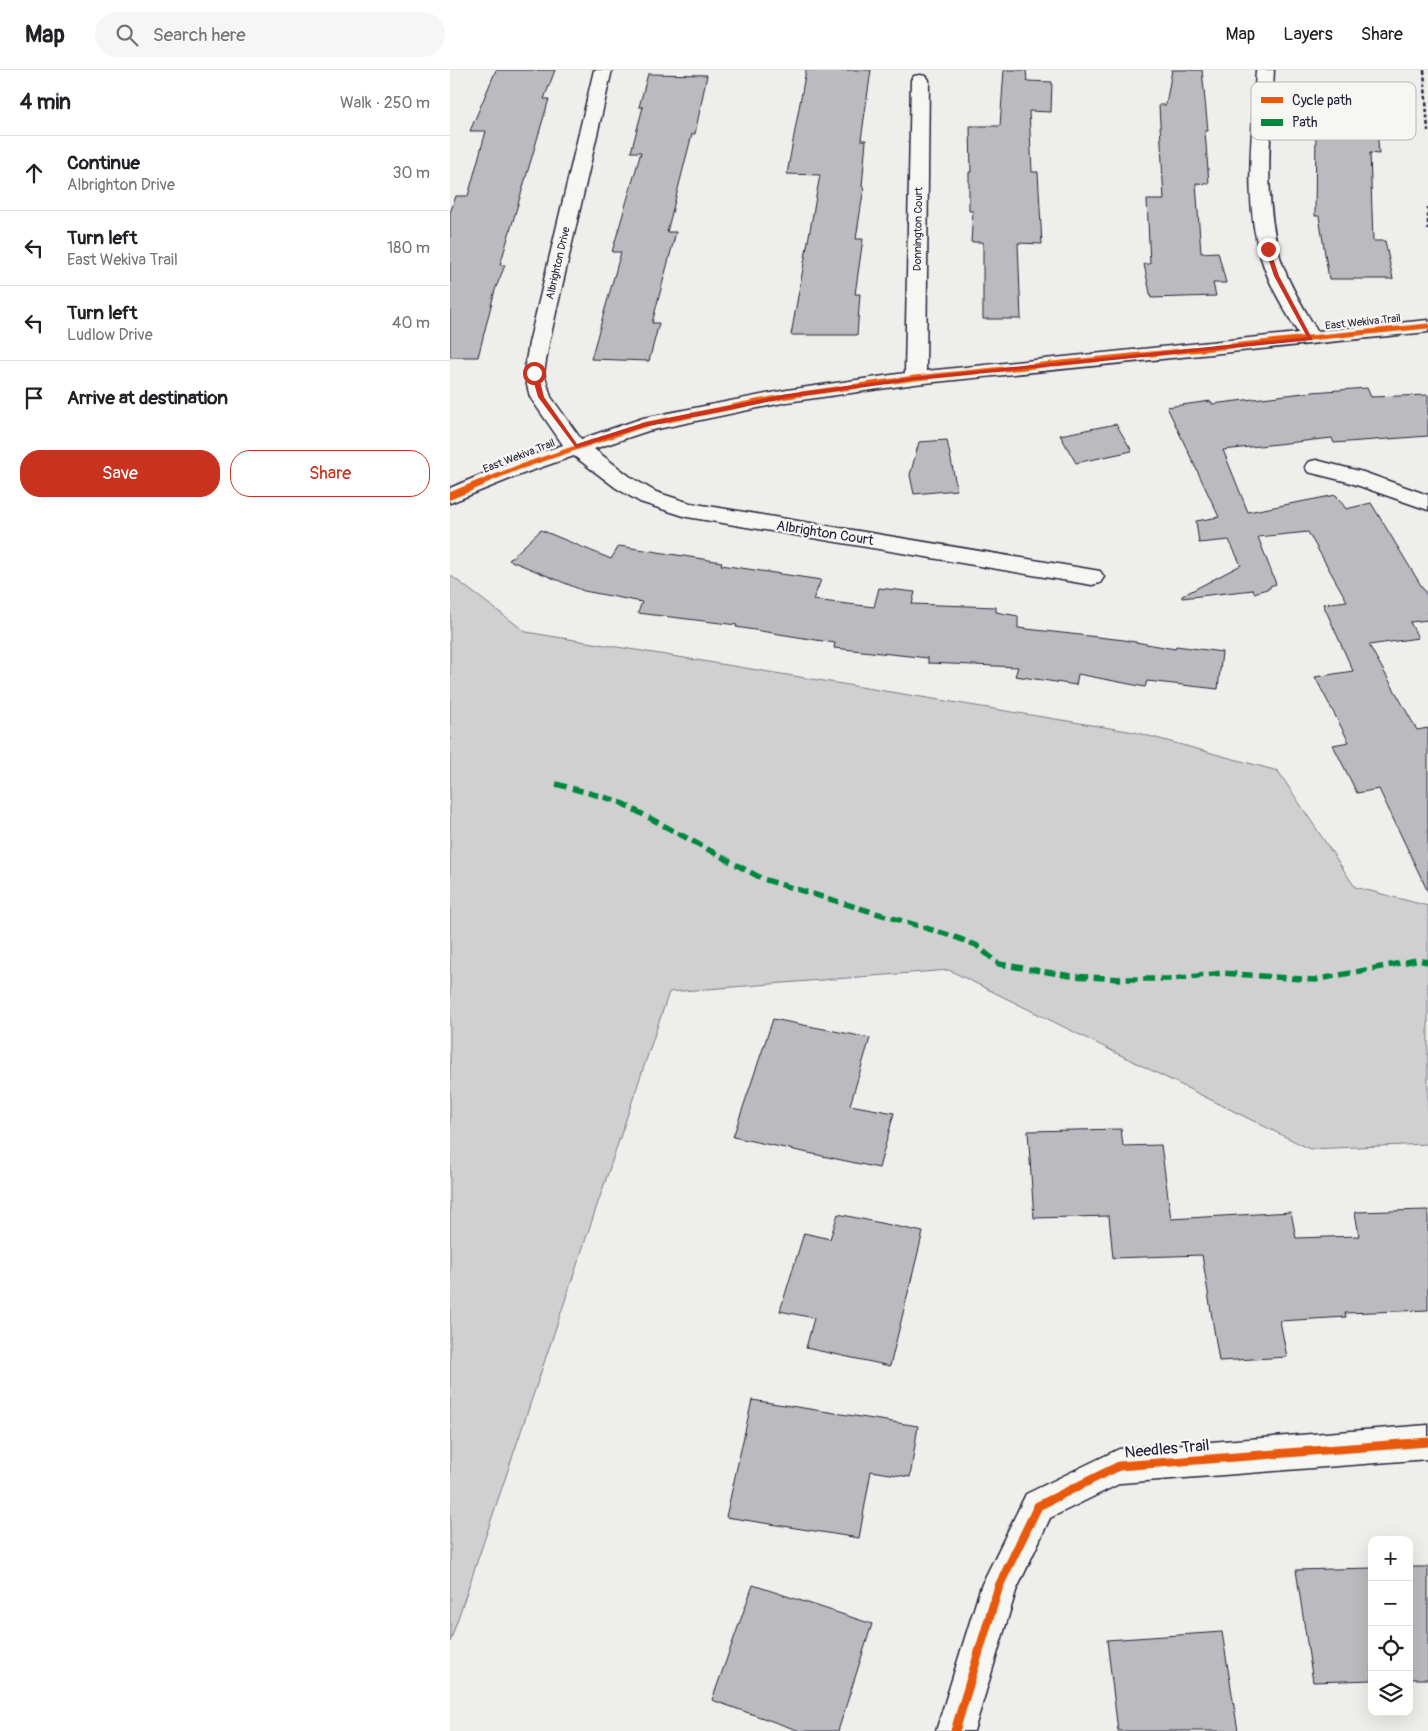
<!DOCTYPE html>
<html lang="en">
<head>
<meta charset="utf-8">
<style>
  :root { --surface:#fff; --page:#f6f6f6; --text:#202124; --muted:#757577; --line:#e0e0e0; --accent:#c8321e }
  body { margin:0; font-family:Pangolin,sans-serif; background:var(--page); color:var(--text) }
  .controls { position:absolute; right:15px; bottom:15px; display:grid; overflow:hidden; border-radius:10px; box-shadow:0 5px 20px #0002 }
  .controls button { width:45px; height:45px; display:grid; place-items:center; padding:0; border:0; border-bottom:1px solid var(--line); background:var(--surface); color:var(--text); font:25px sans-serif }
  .stop { position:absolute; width:15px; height:15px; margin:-11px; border:4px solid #c8321e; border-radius:50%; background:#fff }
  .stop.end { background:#c8321e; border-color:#fff; box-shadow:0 1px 5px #0008 }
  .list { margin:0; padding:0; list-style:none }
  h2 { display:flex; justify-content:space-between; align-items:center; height:65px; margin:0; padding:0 20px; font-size:21px }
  h2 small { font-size:16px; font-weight:400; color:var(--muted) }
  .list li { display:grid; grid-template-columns:32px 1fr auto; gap:15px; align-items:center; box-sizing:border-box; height:75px; padding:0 20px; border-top:1px solid var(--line) }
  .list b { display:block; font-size:19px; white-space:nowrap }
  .list p { margin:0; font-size:16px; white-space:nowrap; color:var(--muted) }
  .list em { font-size:16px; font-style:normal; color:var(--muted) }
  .actions { display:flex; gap:10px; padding:15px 20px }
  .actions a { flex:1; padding:11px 0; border:1px solid var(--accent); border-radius:20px; text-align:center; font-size:18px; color:var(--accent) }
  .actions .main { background:var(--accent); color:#fff }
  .icon { flex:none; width:28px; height:28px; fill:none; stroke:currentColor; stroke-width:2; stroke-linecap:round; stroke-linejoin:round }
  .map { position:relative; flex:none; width:978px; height:1661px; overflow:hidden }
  header { display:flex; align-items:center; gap:30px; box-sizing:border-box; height:70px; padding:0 25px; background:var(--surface); border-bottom:1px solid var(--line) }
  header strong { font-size:24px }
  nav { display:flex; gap:28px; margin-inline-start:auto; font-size:18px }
  .search { width:350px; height:45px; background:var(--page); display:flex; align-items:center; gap:12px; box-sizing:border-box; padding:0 18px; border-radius:28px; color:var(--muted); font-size:19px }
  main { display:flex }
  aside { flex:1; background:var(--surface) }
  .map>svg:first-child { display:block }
  .green { fill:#d0d0d1; stroke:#797986 }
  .building { fill:#bbbbbf; stroke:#22223b }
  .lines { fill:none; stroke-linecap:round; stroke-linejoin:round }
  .minor-casing { stroke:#22223b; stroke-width:3 }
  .path { stroke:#22223b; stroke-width:2.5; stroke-dasharray:4 2.5; stroke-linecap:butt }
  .minor { fill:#f6f6f2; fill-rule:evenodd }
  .quiet { stroke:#00873e; stroke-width:5.5; stroke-dasharray:11 5.5; stroke-linecap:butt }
  .cycleway-far2-casing { stroke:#f6f6f2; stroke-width:8 }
  .cycleway-far1-casing { stroke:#f6f6f2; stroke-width:10 }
  .cycleway-casing { stroke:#f6f6f2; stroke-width:12 }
  .cycleway-far2 { stroke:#e8590c; stroke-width:5 }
  .cycleway-far1 { stroke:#e8590c; stroke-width:7 }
  .cycleway { stroke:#e8590c; stroke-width:9 }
  .route { fill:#c8321e }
  .labels { text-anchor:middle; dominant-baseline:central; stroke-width:4.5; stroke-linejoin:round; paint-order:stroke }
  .far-street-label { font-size:11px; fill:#22223b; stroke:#f6f6f2 }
  .street-label { font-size:14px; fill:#22223b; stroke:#f6f6f2 }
  .near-street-label { font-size:16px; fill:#22223b; stroke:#f6f6f2 }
  .key { fill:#f6f6f2; stroke:#b6b6bb; stroke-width:1 }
  .key-label { font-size:14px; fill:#22223b }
</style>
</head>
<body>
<header>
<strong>Map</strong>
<div class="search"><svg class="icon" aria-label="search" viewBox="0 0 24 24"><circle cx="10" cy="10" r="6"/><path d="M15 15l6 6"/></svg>Search here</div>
<nav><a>Map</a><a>Layers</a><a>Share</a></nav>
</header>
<main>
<aside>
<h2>4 min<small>Walk · 250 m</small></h2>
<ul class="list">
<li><svg class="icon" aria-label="ahead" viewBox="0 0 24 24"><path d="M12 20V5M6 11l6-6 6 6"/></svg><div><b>Continue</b><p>Albrighton Drive</p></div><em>30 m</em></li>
<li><svg class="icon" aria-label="left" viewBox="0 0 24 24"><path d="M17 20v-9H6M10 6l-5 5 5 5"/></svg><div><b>Turn left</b><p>East Wekiva Trail</p></div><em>180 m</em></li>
<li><svg class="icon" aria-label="left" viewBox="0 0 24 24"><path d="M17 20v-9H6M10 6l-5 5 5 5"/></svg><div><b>Turn left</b><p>Ludlow Drive</p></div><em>40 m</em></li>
<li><svg class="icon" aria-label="arrive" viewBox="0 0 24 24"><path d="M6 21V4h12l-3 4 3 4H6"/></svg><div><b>Arrive at destination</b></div></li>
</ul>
<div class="actions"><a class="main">Save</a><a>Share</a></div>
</aside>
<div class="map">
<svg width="978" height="1661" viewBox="0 0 978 1661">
  <rect width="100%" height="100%" fill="#eeeeeb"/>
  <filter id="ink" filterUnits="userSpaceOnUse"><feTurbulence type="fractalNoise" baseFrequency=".02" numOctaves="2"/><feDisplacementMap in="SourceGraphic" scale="10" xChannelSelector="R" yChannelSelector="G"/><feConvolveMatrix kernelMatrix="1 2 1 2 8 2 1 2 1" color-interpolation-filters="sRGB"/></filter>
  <g filter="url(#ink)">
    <path class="green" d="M0,505l76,57 608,100 144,39 77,116 73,19v238l-118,5 -361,-179 -280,22 -219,650z"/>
    <path class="building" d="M46,0h59l-11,29h5l-49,166h5l-10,25 -17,67h-28v-144l6,-17h12l18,-65h-16z
      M356,0h65l-10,70h5l-4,47h2l-8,52h7l-8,55h5l-3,41h-66l29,-160 -33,-1z
      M554,0h22l1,11 25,1 -1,30 -22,-1 3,61h6l4,72 -24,-1 3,76h-38v-77h-12l2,-31h-4v-39h2l-1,-46h30z
      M722,0h30l6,61h-3l4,53 -13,-1 5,70 17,-1 8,31h-13l3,13 -65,2 -7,-34h6l-3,-64h17l-5,-95h7z
      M198,4l59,1 -12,59h-3l-25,98h9l-24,91h7l-10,38 -58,-2 30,-107h-9l29,-100h-10l12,-45h-4z
      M879,16l31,1 2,12h13l4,55 -9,-1 3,88h12l8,38h-64l-10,-63h-4l1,-85 18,2z
      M917,318l4,9 57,-2v41l-94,7 -2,-5 -109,12 25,62 88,-17 10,14 25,-6 57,94v23l-18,2 8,16 -49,7 48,85 11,-2v164l-49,-103 -22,4 -24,-48 16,-3 -34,-65 38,-6 -30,-67 24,-3 -39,-69 -50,5 18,47 -6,2v2l-16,5 -1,-3 -71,8v-2l59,-31 -12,-25 -30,3 -3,-22 23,-4 -52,-110 44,-6 1,3 100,-12z
      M666,354l16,27 -56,12 -16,-28z
      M497,370l10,50 -43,4 -4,-19 9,-33z
      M91,460l70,29 8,-13 103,16 -1,3 100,15 -8,20 61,7 5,-19 36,4 -3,12 84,3v5l22,4v12l106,12 51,9 1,-3 46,6 -4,37 -71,-8 -2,6 -67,-13 -2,11 -61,-9 3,-9 -90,-4v-5l-94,-10 1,-5 -99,-16 1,-2 -99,-12 4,-11 -58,-11 -75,-31z
      M323,949l97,19 -20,67 44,8 -15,55 -146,-31z
      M671,1059l2,17 38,-1 10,74 120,-7 5,26 63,-2 -4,-24 73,-2v100l-83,3 1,4 -66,4 7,36 -68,4 -17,-106 -89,3 -4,-42 -75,2 -6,-87z
      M388,1144l85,18 -33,134 -84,-18 8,-30 -34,-7 24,-78 26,6z
      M302,1330l166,26 -8,51 -39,-6 -12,67 -133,-21z
      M959,1497h19v112h-19z
      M922,1498v112l-59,2 -17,-112z
      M303,1515l119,39 -34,107h-38l-88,-31z
      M772,1562l16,99h-120l-11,-91z"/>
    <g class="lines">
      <g class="minor-casing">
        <path id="minor" d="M144,0h18l-63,273 -5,30 7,24 30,42 62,-21 144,-28 118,-17 6,-293 3,-4 6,-1 6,1 3,4 -3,291 372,-38c-13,-23 -28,-46 -36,-72 -20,-61 -9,-129 -6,-191h18c-3,62 -12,129 7,190 8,25 23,48 36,71l111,-11v12l-513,52 -128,18 -139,29 -54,18 38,29 24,14 34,11 410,68 4,6 -4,6 -8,2 -405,-68 -47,-15 -24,-14 -42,-32 -49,17 -75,30v-15l59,-25 54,-18 -33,-48 -6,-24 5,-30z
          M866,390l47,12 65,23v15l-80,-28 -40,-10 -3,-5 3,-5z
          M978,1355v34l-307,24 -71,35 -34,73 -42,140h-38l45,-145 45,-92 93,-45z"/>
      </g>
      <path class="path" d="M974,0l4,61
        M978,137v23"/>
      <use href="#minor" class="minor"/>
      <path class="quiet" d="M106,714l62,17 145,78 189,57 24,9 23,19 72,12 50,3h52l49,-6 93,7 101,-20 12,2"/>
      <g class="cycleway-far2-casing">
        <path id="cycleway-far2" d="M28,414l39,-16 126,-43 144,-29 128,-18 513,-52"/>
      </g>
      <g class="cycleway-far1-casing">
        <path id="cycleway-far1" d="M0,426l31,-13"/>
      </g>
      <g class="cycleway-casing">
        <path id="cycleway" d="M505,1661l44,-145 39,-80 81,-40 309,-24"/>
      </g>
      <use href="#cycleway-far2" class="cycleway-far2"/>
      <use href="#cycleway-far1" class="cycleway-far1"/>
      <use href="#cycleway" class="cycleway"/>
    </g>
  </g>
  <path class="route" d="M818,177l2,2 9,27 34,64 -398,40 -128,18 -143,29 -68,21 -38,-51 -7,-24 3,-1 4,1 6,24 33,47 66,-21 144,-29 128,-17 392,-40 -33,-61 -9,-27z"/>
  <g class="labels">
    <g class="far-street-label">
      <text transform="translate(468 159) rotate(-89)">Donnington Court</text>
      <text transform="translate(108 193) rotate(-77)">Albrighton Drive</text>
      <text transform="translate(913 252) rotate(-6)">East Wekiva Trail</text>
      <text transform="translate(69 386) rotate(-21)">East Wekiva Trail</text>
    </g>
    <g class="street-label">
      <text transform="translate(375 463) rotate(9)">Albrighton Court</text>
    </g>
    <g class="near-street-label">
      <text transform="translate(717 1379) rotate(-5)">Needles Trail</text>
    </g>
  </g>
  <rect x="801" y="12" width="165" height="58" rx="8" class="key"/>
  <rect x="811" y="27" width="22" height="6" fill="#e8590c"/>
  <rect x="811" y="49" width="22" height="7" fill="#00873e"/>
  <g class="key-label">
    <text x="842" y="35">Cycle path</text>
    <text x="842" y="57">Path</text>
  </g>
</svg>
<div class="controls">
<button>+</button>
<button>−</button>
<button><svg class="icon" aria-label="locate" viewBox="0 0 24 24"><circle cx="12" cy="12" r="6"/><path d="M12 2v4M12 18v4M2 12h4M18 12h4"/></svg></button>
<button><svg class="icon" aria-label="layers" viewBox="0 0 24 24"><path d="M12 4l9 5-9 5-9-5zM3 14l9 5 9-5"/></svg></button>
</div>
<div class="stop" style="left:84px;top:303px"></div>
<div class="stop end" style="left:818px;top:179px"></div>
</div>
</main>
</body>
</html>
